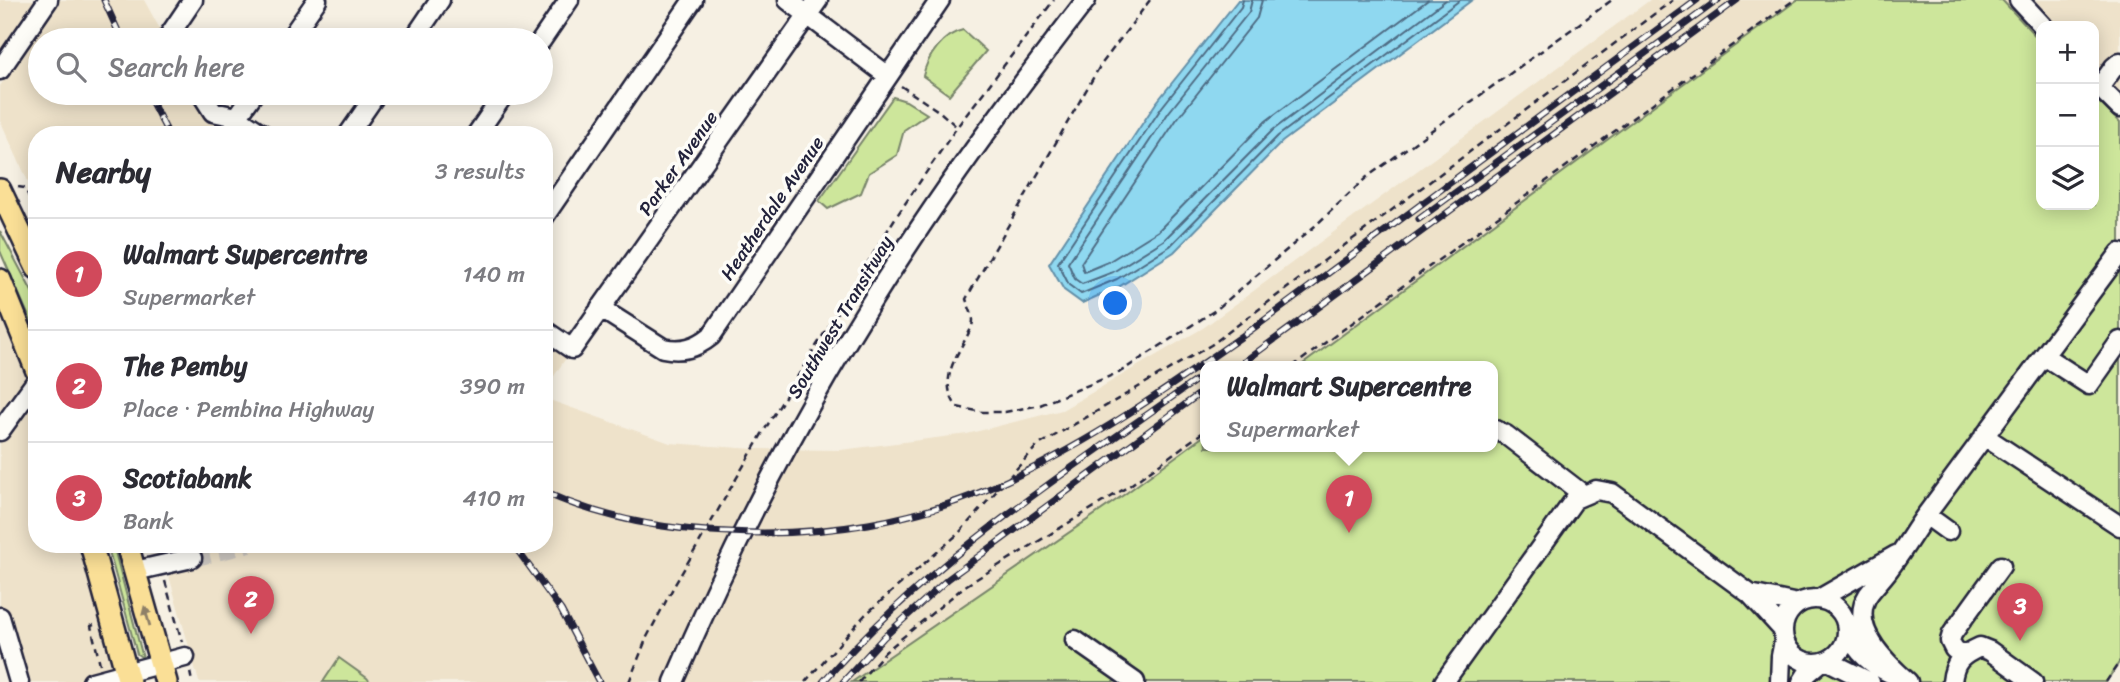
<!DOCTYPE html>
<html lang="en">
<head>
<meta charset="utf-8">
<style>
  :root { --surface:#fff; --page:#f2f2f3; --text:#2b2b33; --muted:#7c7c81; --line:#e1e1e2; --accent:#d1495b }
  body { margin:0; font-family:Sriracha,sans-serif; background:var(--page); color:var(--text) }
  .controls { position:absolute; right:21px; top:21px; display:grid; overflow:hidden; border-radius:14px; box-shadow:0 4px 18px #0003 }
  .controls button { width:63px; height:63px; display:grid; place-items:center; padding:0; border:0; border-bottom:2px solid var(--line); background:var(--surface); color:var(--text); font:35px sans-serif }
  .you { position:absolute; left:1116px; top:304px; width:24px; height:24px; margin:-18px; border:5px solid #fff; border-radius:50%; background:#1a73e8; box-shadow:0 0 0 10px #1a73e833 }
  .badge { display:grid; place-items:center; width:46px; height:46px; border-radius:50%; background:var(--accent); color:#fff; font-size:23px; font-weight:700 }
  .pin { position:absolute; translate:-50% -58px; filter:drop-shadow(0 2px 4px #0008) }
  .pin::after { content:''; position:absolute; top:37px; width:24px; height:21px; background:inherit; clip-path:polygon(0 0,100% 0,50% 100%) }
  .popup { position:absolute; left:1200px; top:361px; width:298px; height:91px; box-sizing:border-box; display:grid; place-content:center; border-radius:14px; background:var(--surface); filter:drop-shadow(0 2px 5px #0005); font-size:23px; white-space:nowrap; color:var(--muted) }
  .popup b { font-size:26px; color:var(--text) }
  .popup::after { content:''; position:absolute; left:50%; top:100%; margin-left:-14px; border:14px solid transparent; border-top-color:var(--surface) }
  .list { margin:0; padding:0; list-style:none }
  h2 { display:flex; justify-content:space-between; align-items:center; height:91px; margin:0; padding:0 28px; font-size:30px }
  h2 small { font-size:23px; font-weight:400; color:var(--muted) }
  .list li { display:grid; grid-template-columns:46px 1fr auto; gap:21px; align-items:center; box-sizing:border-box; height:112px; padding:0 28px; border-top:2px solid var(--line) }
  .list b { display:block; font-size:26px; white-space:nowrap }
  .list p { margin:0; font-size:23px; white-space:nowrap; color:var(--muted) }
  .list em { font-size:23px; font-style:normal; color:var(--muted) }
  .icon { flex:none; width:38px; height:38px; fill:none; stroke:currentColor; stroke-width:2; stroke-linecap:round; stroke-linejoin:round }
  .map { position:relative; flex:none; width:2120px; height:682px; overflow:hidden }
  .search { position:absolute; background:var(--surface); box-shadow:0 4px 18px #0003; left:28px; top:28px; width:525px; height:77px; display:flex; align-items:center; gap:18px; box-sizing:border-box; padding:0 24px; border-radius:38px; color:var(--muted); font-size:26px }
  .panel { position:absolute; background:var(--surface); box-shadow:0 4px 18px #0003; left:28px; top:126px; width:525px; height:427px; border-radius:28px }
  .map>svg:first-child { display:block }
  .built { fill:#eee2ca }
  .green { fill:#cde69b; stroke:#78846b; stroke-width:2 }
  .water { fill:#8fd8f0; stroke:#638fa8; stroke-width:2 }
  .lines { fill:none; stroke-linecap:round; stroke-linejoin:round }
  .shore { stroke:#4e6b83; stroke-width:2 }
  .minor-tunnel { stroke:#ccc7c1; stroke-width:18; stroke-dasharray:18 9; stroke-linecap:butt }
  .minor-casing { stroke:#22223b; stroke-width:23 }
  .major-casing { stroke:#22223b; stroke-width:26 }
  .path { stroke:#22223b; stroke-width:2.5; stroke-dasharray:7 5; stroke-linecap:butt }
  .minor { stroke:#fdfcf7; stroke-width:18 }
  .major { stroke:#fadf96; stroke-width:21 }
  .rail-casing { stroke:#22223b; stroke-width:7 }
  .rail { stroke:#fdfcf7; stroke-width:4.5; stroke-dasharray:13; stroke-linecap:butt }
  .oneway { fill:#8e8068 }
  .labels { text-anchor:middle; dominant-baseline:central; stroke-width:7; stroke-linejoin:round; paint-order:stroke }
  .street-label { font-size:19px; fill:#22223b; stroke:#fdfcf7 }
</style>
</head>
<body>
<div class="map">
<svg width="2120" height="682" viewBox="0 0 2120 682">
  <rect width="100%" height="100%" fill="#f6f0e3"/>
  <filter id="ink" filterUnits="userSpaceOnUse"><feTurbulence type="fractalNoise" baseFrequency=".0143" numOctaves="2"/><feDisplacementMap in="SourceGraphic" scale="14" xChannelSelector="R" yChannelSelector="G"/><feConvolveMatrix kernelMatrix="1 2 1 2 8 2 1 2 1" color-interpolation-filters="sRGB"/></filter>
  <g filter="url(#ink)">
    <path class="built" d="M0,0h48l-48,69z
      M58,0h86l22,40h-126v53h161l63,42h-227v66l-37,-81v-34z
      M1650,0h147l-498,367h-93l-1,68 -80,59 -273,188h-482l-30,-24 -17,24h-124l-39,-138h384v-146l126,45 84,6 87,1 126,-16 95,-24 141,-82z
      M2002,0h118v123l-26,-26v-71h-53v16z
      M0,284l37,87v173h54l38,138h-110l-19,-65z
      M544,330l28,19 -28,42z"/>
    <path class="green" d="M1797,0h205l39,42v163h53v-108l26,26v538l-14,21h-1254l273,-188 80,-59 1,12h286v-80h-193z
      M963,30l23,21 -37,44 -26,-19c4,-19 20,-42 40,-46z
      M893,97l13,4 21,13 -23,16 -7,25 -28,18 -8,20 -33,16 -9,-8z
      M0,231l37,70v34l-37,-84z
      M107,544h6l30,114 -6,-4z
      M339,658l28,20 3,4h-47z"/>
    <path class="water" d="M1238,0h234l-190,142 -108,110 -54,34 -38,17 -18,-13 -15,-26 107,-161z"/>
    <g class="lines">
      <path class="shore" d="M1243,0l-2,7 -79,100 -104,156 11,22 12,9 36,-15 53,-33 108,-110 182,-136
        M1252,0l-3,12 -80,100 -101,151 7,16 7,5 31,-12 51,-32 109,-110 173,-130
        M1262,0l-5,18 -80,101 -96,144 3,9 24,-10 50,-31 108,-110 162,-121"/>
      <path class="minor-tunnel" d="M192,558l57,-14"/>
      <g class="minor-casing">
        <path id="minor" d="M788,0l100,76
          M2019,0l24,26
          M166,40l27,-40
          M289,40l28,-40
          M413,40l27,-40
          M541,41l28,-41
          M0,70l48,-70
          M2094,82l26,26
          M2099,88l15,-21 6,-5
          M201,93l12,19 24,5 27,18
          M237,117l17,-24
          M348,135l29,-42
          M476,135l29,-42
          M544,217l149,-217
          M600,308l63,40c19,4 33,0 48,-12l229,-336
          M544,330l28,19 246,-349
          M2044,356l45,29 31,-44
          M1492,428l14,7 78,60
          M0,431l37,-51
          M1984,436l136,90
          M1926,515l194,-262
          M135,571l57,-13
          M1750,594l48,10
          M1783 631a32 32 0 1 1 64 0a32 32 0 1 1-64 0Z
          M1819,599l77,-44
          M0,617l19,65
          M1847,631c10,22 24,33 45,43
          M1075,640l60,42
          M1962,655l-8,-6 -4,-8 2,-7 49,-68
          M1828,661l42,21
          M92,682l93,-25
          M674,682c65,-152 143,-300 235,-438 55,-84 115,-164 177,-244
          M1444,682l131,-183 21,-9 16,3 138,101 33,36
          M1780,682l1,-26 3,-15
          M1802,682l5,-8 13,-11
          M1908,682c-22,-19 -60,-55 -40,-87 7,-10 17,-19 24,-30 12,-16 22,-33 34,-50l22,16
          M1952,682c2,-21 10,-27 28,-35l10,4 43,31"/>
      </g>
      <g class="major-casing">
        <path id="major" d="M0,190l37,78
          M0,280l37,91
          M91,544l38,138
          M127,544l39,138"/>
      </g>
      <path class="path" d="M1150,0l-50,66 -134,233c2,6 6,14 7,21 0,7 -5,14 -8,20 -13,23 -25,44 -8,67l25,5h23l35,-7 80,-33 97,-63 98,-83 52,-49 245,-177
        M901,86l39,26 17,15
        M198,135l6,-9
        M18,187l7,1 12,26
        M1292,367l502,-367
        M165,581l17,61
        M94,625l-3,1 9,38
        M190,672l2,10
        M629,682l18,-45 26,-49 89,-154 132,-214 63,-93 97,-127
        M805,682l60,-67 93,-81 79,-88 174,-101 462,-345
        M859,682l26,-30 80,-66 164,-100 77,-56
        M2106,682l14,-21"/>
      <use href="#minor" class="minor"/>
      <use href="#major" class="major"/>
      <g class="rail-casing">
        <path id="rail" d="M104,0l18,40
          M147,93l22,42
          M1419,219l299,-219
          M1237,367l500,-367
          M544,492c57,26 123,38 185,40 93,5 188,-10 273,-49 91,-41 175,-101 256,-158l439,-325
          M513,544l48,66 38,72
          M823,682c105,-121 242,-209 372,-301
          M843,682l41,-45 64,-58 258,-190"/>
      </g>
      <use href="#rail" class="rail"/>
    </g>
    <defs><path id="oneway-solid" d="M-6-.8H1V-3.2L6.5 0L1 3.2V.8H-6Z" transform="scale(1.75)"/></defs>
    <use class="oneway" href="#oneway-solid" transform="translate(147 616) rotate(-106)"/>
  </g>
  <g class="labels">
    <g class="street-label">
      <text transform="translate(678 163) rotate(-55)">Parker Avenue</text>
      <text transform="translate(772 208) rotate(-56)">Heatherdale Avenue</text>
      <text transform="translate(840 317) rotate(-59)">Southwest Transitway</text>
    </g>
  </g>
</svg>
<div class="controls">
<button>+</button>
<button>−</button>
<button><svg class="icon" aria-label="layers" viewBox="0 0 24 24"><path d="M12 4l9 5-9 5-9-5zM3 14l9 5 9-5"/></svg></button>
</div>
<div class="you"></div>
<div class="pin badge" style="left:1349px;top:533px">1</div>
<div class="popup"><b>Walmart Supercentre</b>Supermarket</div>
<div class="pin badge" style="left:251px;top:634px">2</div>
<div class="pin badge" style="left:2020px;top:641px">3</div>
<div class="search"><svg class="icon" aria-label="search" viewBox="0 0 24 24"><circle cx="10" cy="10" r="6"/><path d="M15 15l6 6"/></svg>Search here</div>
<section class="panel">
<h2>Nearby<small>3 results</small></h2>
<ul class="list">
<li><span class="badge">1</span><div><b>Walmart Supercentre</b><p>Supermarket</p></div><em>140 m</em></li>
<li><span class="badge">2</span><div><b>The Pemby</b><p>Place · Pembina Highway</p></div><em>390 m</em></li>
<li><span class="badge">3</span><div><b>Scotiabank</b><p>Bank</p></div><em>410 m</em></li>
</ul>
</section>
</div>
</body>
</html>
